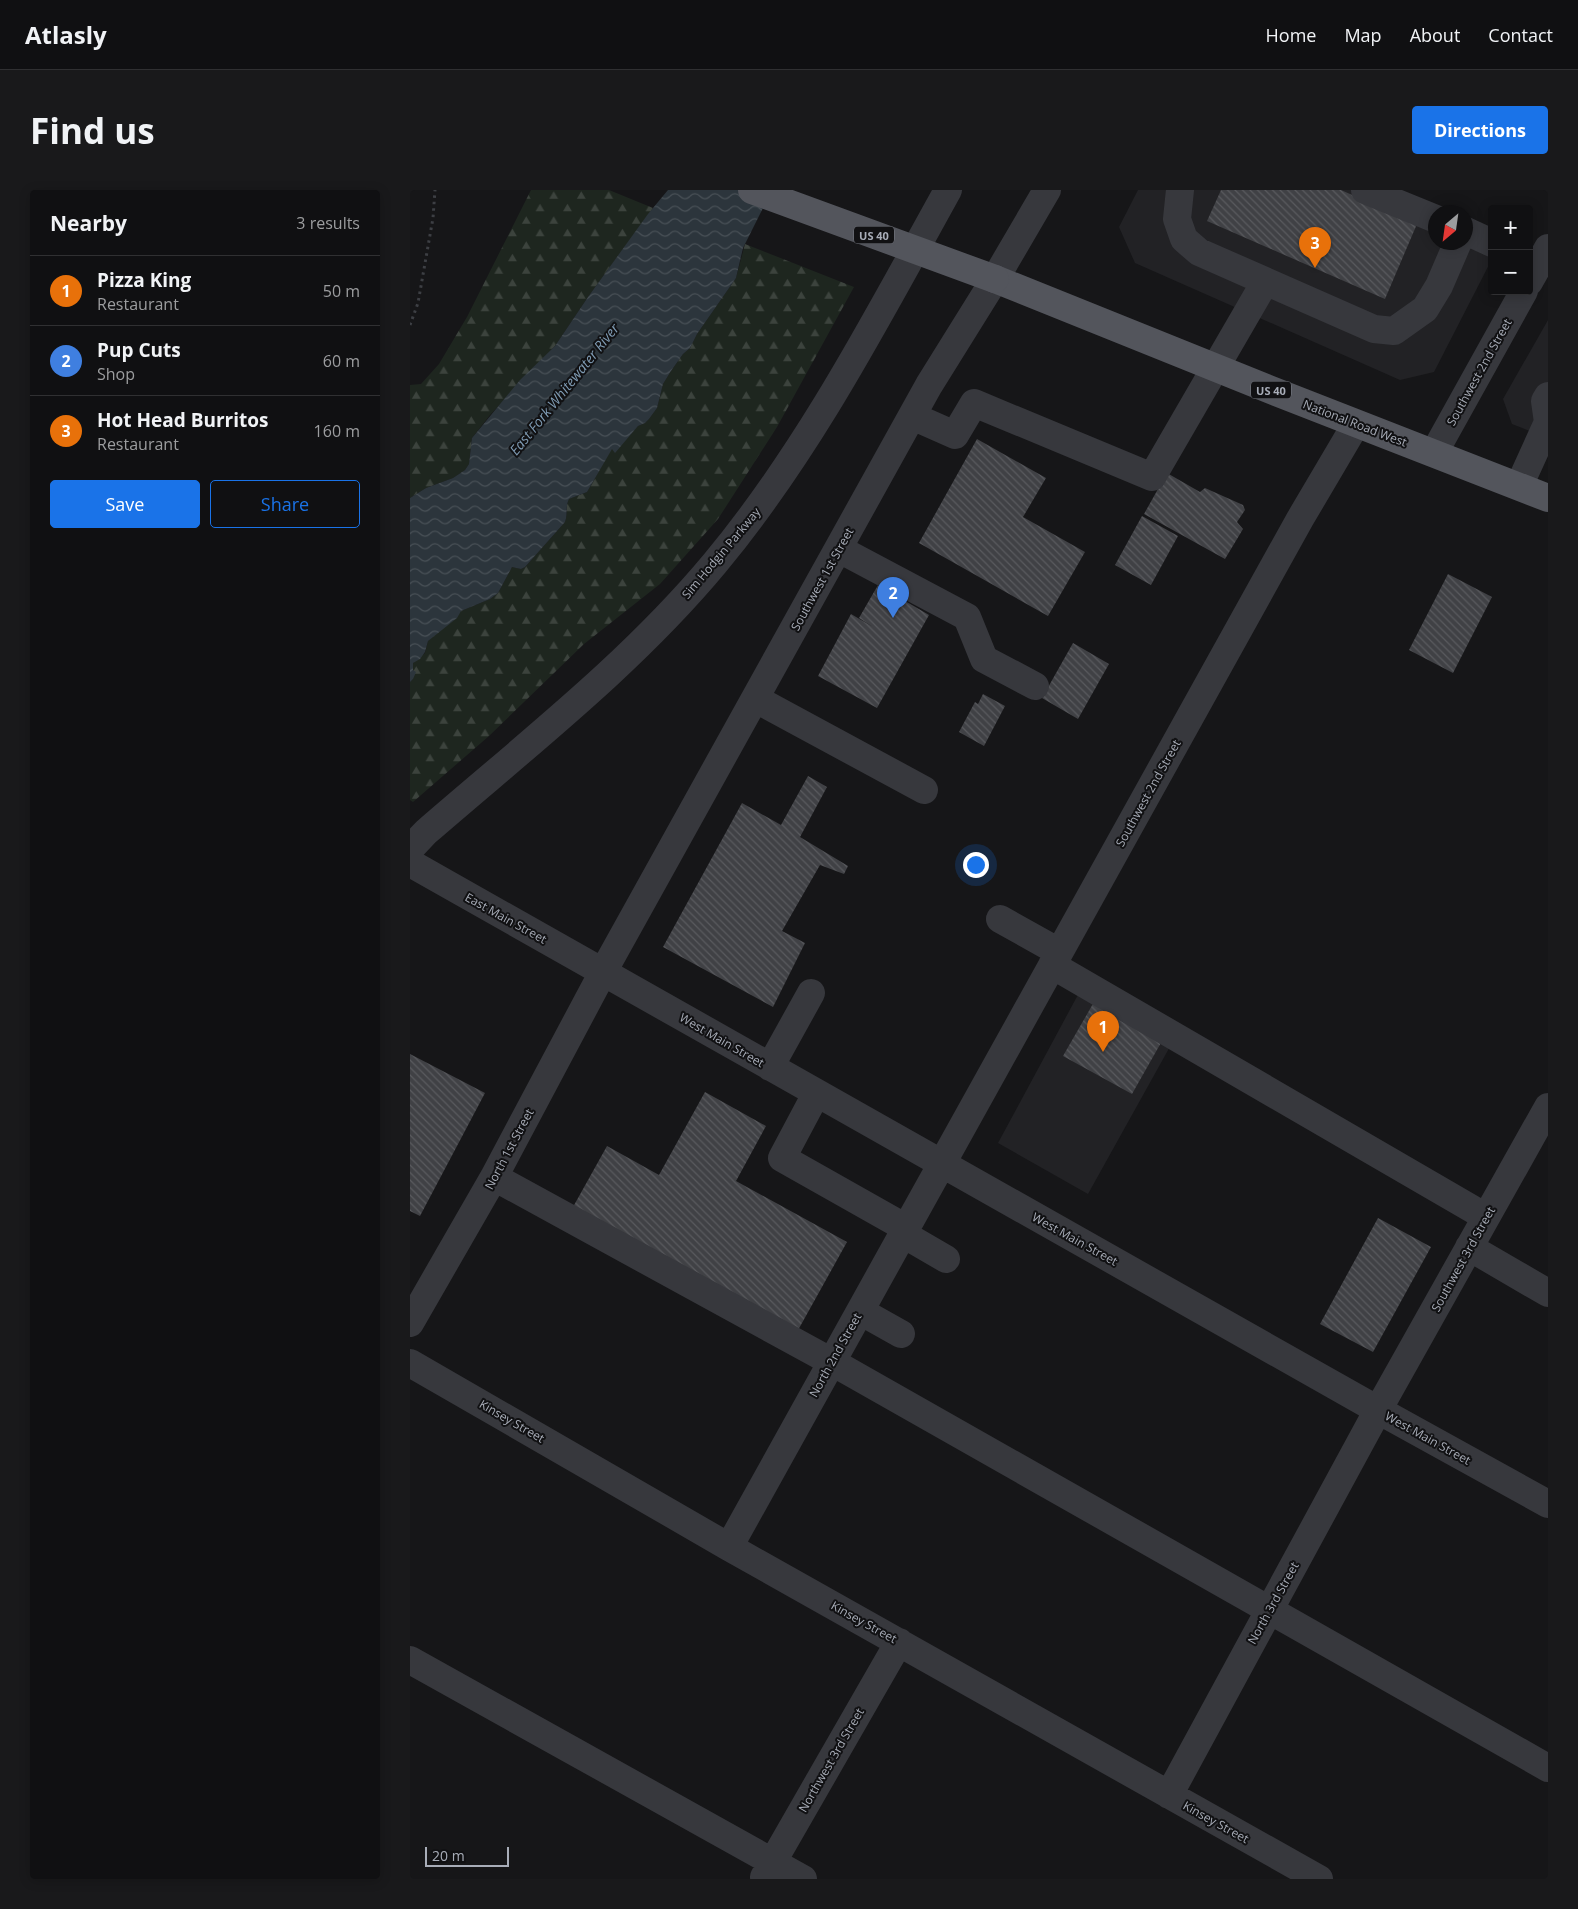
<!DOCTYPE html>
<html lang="en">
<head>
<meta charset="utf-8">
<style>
  :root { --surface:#101012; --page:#19191b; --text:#f1f3f6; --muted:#9c9d9f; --line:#303032; --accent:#1a73e8 }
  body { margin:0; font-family:"Open Sans",sans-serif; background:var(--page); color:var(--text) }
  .controls { position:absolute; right:15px; top:15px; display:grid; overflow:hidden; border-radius:5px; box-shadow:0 2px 12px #0003 }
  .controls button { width:45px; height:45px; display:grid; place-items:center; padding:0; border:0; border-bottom:1px solid var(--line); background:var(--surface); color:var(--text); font:25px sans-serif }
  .compass { position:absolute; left:1018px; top:15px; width:45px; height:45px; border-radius:50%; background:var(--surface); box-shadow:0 2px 12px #0003; rotate:209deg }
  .scale { position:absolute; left:15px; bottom:12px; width:84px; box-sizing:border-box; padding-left:5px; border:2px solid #a8adb8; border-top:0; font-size:14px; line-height:18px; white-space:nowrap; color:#a8adb8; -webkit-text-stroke:4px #111113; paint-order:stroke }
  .you { position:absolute; left:565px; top:674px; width:18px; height:18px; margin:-12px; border:4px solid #fff; border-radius:50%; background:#1a73e8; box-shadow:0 0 0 8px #1a73e833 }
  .badge { display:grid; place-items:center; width:32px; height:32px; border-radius:50%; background:var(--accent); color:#fff; font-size:16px; font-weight:700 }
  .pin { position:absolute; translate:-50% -41px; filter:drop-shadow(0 1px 2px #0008) }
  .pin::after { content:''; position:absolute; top:26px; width:18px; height:15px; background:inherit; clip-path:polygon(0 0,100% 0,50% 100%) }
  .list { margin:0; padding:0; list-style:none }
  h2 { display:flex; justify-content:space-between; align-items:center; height:65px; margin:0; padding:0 20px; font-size:21px }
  h2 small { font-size:16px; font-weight:400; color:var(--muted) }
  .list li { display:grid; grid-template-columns:32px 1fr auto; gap:15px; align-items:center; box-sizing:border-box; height:70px; padding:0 20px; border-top:1px solid var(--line) }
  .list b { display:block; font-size:19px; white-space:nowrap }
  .list p { margin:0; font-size:16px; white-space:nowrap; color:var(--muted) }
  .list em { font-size:16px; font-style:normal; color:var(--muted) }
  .actions { display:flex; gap:10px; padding:15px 20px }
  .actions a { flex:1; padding:11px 0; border:1px solid var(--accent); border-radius:5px; text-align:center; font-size:18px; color:var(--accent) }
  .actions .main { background:var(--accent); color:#fff }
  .map { position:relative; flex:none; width:1138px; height:1689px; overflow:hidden; border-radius:5px }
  header { display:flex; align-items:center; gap:30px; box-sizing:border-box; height:70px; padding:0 25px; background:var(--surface); border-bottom:1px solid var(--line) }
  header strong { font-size:24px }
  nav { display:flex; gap:28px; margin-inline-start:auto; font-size:18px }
  .intro { display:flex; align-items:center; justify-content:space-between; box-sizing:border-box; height:120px; padding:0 30px }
  h1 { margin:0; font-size:35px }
  .button { padding:12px 22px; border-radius:5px; background:var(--accent); color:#fff; font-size:18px; font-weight:700 }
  main { display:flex; gap:30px; padding:0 30px }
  aside { flex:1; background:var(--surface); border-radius:5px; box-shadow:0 2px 12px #0003 }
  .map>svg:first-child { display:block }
  .built { fill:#222225 }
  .forest { fill:url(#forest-firs) }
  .water { fill:url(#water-waves) }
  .building { fill:url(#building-back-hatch) }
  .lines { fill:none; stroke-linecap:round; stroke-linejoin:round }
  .path { stroke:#3d3f44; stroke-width:3; stroke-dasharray:2.5 4; stroke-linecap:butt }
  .minor { stroke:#37383d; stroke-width:28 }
  .major { stroke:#53555c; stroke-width:28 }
  .major-bridge { stroke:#53555c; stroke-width:28 }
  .labels { text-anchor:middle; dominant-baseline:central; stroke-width:4; stroke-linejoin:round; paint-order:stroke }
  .shield { fill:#111113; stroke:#7b7e86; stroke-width:1 }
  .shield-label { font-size:11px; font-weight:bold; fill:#a8adb8 }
  .street-label { font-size:12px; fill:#a8adb8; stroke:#111113 }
  .water-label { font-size:14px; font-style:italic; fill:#7f9bb3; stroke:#111113 }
</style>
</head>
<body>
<header>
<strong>Atlasly</strong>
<nav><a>Home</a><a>Map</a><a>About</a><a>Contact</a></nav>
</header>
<div class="intro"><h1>Find us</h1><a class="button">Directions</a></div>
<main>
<aside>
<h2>Nearby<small>3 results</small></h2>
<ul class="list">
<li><span class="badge" style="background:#e8710a">1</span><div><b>Pizza King</b><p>Restaurant</p></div><em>50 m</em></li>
<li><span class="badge" style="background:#3f7fe0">2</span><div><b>Pup Cuts</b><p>Shop</p></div><em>60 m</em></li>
<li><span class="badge" style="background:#e8710a">3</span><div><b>Hot Head Burritos</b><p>Restaurant</p></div><em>160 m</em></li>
</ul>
<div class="actions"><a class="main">Save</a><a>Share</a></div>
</aside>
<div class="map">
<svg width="1138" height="1689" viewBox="0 0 1138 1689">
  <defs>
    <pattern id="forest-firs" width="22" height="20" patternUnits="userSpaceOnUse" patternTransform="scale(1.25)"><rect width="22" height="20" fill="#1e261f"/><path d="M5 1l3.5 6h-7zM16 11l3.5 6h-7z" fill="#3c433d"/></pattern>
    <pattern id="water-waves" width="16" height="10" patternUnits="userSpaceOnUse" patternTransform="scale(1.25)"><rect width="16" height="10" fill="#2c353c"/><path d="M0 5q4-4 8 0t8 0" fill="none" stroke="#485056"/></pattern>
    <pattern id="building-back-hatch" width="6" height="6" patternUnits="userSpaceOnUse" patternTransform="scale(1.25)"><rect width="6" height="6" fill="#404145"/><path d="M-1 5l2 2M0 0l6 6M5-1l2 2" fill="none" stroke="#595a5e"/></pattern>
  </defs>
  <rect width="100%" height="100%" fill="#161618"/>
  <path class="built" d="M728,0h249l49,22v30h30l26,-6v23l-58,113 -34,8 -265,-117 -16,-36z
    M1138,130v118l-36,-14 -9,-25z
    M670,801l92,52 -84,151 -90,-51z"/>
  <path class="forest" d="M121,0h78l44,18 -65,89 -33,49 -65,69 -18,23 -3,26 -4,6 -12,8 -27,10 -16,10v-113l11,-1 18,-20 28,-47z
    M335,54l109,43 -77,140 -59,92 -58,65 -76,60 -95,92 -76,66 -3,-2v-118l3,-3v-16l12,-10 3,-12 33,-30 29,-12 8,-6 14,-26 9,2 4,-2 40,-45c3,-8 0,-15 4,-23l18,-7 25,-44 3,4 23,-26 7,-3 4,-4 8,-11 6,-24 8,-13 12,-17 7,-6 7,-14 39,-56z"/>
  <path class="water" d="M258,0h104l-29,58 -7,30 -39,56 -7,14 -7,6 -12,17 -8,13 -6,24 -8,11 -4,4 -7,3 -23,27 -3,-4 -25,43 -18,7c-4,8 -1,15 -4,23l-40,45 -4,2 -9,-2 -14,26 -8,6 -29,12 -4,7 -29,23 -3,11 -5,7 -7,4v7l3,2 -3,7 -3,3v-184l16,-10 27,-10 12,-8 4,-6 3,-26 48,-58 35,-34 33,-49 60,-83z"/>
  <path class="building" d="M811,0h120l76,34 -32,75 -178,-78z
    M567,249l69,39 -23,39 62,35 -37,64 -129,-73z
    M757,283l33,19 5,-4 38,17 2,5 -8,12 6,7 -18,30 -81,-45z
    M732,326l36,20 -27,49 -36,-20z
    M1038,384l44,23 -39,76 -44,-23z
    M468,395l51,30 -52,93 -59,-32 33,-62 22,13 -14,-9z
    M663,453l36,21 -31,55 -36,-21z
    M573,504l22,12 -21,40 -25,-14 16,-30 3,2z
    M398,586l19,11 -27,50 48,29 -4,8 -24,-9 -38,66 23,12 -32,64 -110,-60 79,-144 39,22z
    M684,812l68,39 -30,53 -69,-38z
    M0,864l75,39 -65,123 -10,-5z
    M295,902l61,34 -30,55 111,61 -50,90 -224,-125 34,-61 52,29z
    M968,1028l53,29 -58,105 -53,-28z"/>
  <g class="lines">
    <path class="path" d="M0,135l8,-22 15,-85 2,-28"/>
    <path class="minor" d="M770,0l-3,29 7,20 15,13 175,77 20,2 31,-22 14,-23 19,-44
      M955,0l71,29
      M1056,41l26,12
      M1119,92l19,-34
      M502,226l43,19 19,-32 178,74 113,-195
      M1024,263l90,-162
      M1109,296l29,-64 -3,-21 3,-5
      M429,359l128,68 17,42 51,27
      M346,509l168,91
      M0,659l16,-17c99,-86 205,-168 289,-269 94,-113 162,-245 233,-373
      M0,673l968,547 170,94
      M590,729l59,33
      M642,775l434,252
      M360,877l41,-74
      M406,904l-34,64 124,70
      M84,987l338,185 716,406
      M493,1044l43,25
      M1059,1057l79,46
      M450,1121l41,23
      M0,1133l84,-146 109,-205 326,-587 66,-106 52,-89
      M0,1173l319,184 590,332
      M319,1357l571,-1028 56,-95
      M0,1470l393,219
      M759,1605l209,-385 170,-303
      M354,1687l135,-235"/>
    <path class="major" d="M585,89l276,111 277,108"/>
    <path class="major-bridge" d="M342,0l243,89"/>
  </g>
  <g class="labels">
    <g class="shield">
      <rect x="444" y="36.5" width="40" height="17" rx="4"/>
      <rect x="841" y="191.5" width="40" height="17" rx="4"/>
    </g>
    <g class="shield-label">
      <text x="464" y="45">US 40</text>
      <text x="861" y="200">US 40</text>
    </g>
    <g class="street-label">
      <text transform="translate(1069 182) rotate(-61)">Southwest 2nd Street</text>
      <text transform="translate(945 233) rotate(21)">National Road West</text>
      <text transform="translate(311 363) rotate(-50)">Sim Hodgin Parkway</text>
      <text transform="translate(412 389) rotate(-61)">Southwest 1st Street</text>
      <text transform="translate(738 603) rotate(-61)">Southwest 2nd Street</text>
      <text transform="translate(96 728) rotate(29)">East Main Street</text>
      <text transform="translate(312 850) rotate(30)">West Main Street</text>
      <text transform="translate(99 959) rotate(-62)">North 1st Street</text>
      <text transform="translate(665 1049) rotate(29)">West Main Street</text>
      <text transform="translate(1053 1069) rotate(-61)">Southwest 3rd Street</text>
      <text transform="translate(425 1165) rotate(-61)">North 2nd Street</text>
      <text transform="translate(102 1231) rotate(30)">Kinsey Street</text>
      <text transform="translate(1018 1248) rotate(29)">West Main Street</text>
      <text transform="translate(863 1413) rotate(-61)">North 3rd Street</text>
      <text transform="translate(454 1432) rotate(29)">Kinsey Street</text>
      <text transform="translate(421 1570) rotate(-60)">Northwest 3rd Street</text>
      <text transform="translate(806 1632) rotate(29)">Kinsey Street</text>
    </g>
    <g class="water-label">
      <text transform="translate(154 199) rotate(-51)">East Fork Whitewater River</text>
    </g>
  </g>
</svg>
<div class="controls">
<button>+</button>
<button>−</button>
</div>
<svg class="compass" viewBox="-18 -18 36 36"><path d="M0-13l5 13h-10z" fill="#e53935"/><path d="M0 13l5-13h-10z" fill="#9c9d9f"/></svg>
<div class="scale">20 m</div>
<div class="you"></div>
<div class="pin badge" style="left:693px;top:862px;background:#e8710a">1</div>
<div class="pin badge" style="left:483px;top:428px;background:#3f7fe0">2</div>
<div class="pin badge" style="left:905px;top:78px;background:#e8710a">3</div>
</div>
</main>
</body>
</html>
